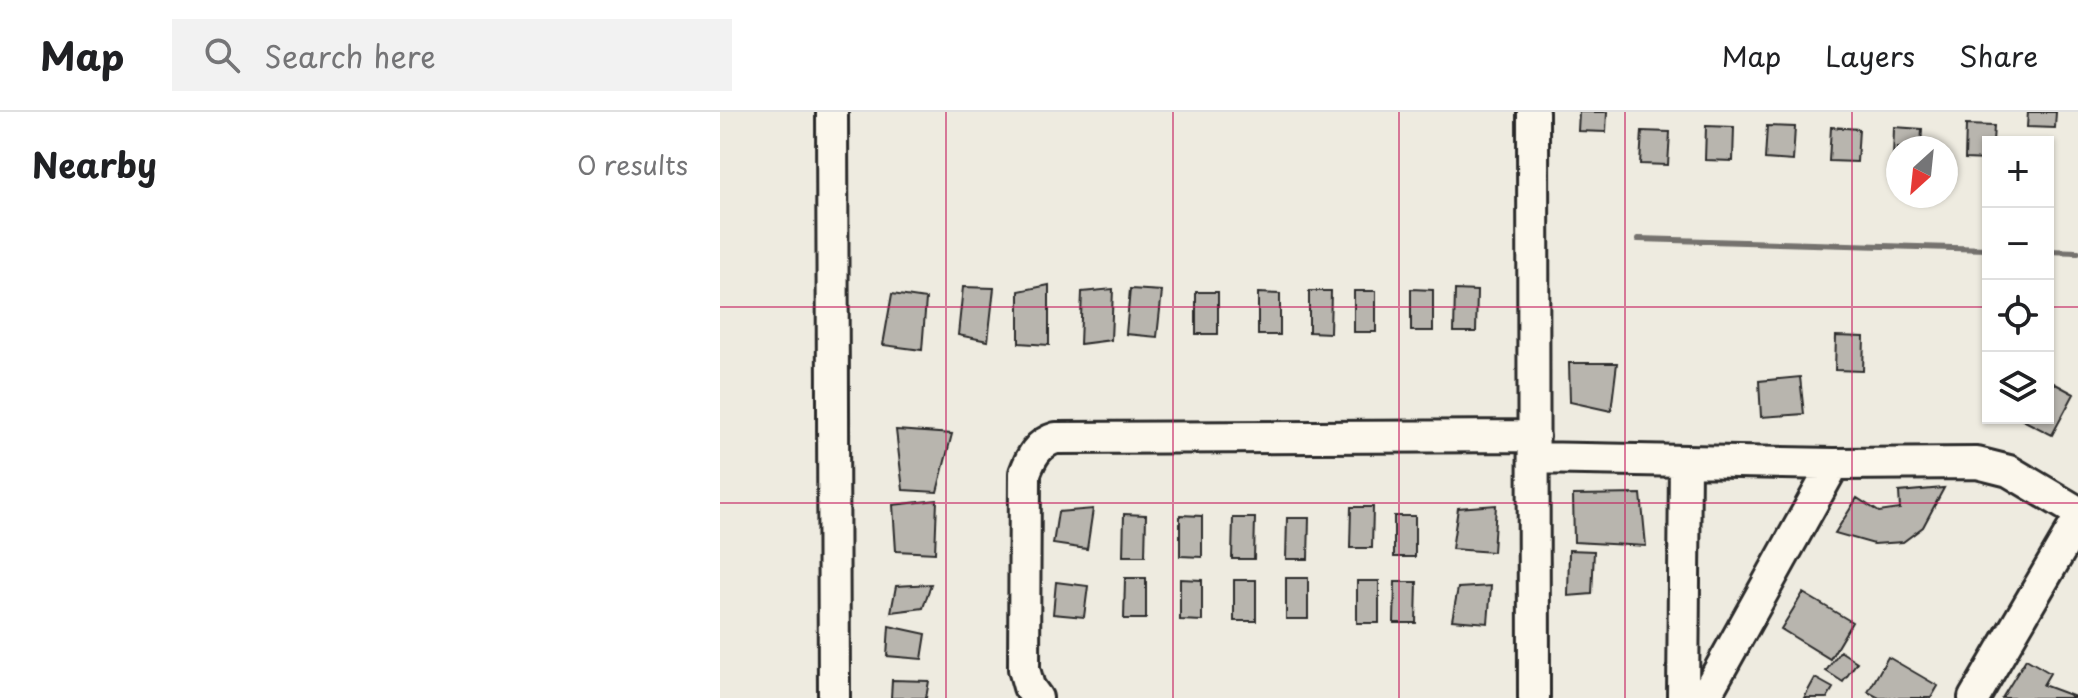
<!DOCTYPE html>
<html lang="en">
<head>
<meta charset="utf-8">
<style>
  :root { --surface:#fff; --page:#f2f2f2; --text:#202124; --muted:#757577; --line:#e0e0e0 }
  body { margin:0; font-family:"Playpen Sans",sans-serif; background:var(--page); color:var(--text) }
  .controls { position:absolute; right:24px; top:24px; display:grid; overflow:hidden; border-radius:0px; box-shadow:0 2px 6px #0004 }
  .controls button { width:72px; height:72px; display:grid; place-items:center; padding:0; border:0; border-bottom:2px solid var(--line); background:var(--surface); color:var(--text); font:40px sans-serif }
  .compass { position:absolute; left:1166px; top:24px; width:72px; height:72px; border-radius:50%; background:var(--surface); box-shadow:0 2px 6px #0004; rotate:207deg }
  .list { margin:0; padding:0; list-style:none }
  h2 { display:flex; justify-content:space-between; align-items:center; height:104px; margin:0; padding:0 32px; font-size:34px }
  h2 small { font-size:26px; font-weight:400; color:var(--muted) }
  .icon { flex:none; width:44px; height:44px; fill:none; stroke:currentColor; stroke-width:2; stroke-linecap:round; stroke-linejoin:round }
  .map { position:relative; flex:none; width:1358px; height:586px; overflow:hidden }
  header { display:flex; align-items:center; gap:48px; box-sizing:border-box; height:112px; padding:0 40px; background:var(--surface); border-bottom:2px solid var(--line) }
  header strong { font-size:38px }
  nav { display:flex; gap:44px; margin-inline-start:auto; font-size:28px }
  .search { width:560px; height:72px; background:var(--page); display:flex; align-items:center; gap:20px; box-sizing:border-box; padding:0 28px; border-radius:0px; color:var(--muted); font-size:30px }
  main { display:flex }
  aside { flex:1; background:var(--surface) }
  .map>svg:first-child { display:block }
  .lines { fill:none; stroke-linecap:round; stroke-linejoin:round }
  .stream { stroke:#74726e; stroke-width:6 }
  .building { fill:#b8b5ae; stroke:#2b2b2b; stroke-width:2 }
  .minor-casing { stroke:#2b2b2b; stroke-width:36 }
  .minor { stroke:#fbf7ec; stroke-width:30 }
  .grid { fill:none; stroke:#c2185b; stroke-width:2; stroke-opacity:0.55 }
</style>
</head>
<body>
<header>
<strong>Map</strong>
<div class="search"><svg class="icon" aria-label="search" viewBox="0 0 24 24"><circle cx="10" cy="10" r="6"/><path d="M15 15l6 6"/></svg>Search here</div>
<nav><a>Map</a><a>Layers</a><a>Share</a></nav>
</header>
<main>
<aside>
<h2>Nearby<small>0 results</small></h2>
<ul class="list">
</ul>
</aside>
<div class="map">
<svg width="1358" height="586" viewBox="0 0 1358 586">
  <rect width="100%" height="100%" fill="#eeebe0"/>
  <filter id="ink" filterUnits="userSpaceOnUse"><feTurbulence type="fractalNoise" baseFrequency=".0125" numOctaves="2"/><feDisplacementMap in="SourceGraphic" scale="16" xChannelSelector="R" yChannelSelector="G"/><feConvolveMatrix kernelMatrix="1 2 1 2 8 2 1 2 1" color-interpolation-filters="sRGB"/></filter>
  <g filter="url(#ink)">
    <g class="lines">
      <path class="stream" d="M918,127l350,10
        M1328,139l30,1"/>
    </g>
    <path class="building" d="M859,0h28l-1,20 -28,-1z
      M1308,0h28l-1,16 -28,-1z
      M1246,13l28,1 -1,16h-5v18l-23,-1z
      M986,14l28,1 -1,34 -28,-1z
      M1047,14l28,1 -2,34 -28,-2z
      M1111,15l28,2 -2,33 -28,-1z
      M1174,15l28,2 -1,19h-23v13l-5,-1z
      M922,19l28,1 -2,33 -28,-1z
      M329,173v60l-30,-2v-52z
      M243,175l31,1 -6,53 -30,-6z
      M393,177l-2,51 -31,4 2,-52z
      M410,177l32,2 -5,46 -31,-3z
      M691,177l22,1v41h-22z
      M735,178l22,1 -1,41h-22z
      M589,179h22l-1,42 -21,-1z
      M634,179h22v41h-22z
      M476,180h22v42h-22z
      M538,181l22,1v41h-22z
      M172,182l34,5 -4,51 -39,-5z
      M1116,224l28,1 -1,34 -28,-1z
      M849,251h48l-6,48 -41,-9z
      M1080,265l4,37 -43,3 -2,-36z
      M1328,268l26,14 -22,41 -33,-17h29z
      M176,318l56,4 -15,58 -34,-2z
      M1224,376l-21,39 -20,15 -29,2 -39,-11 22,-35 22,14 21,-3 -1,-17z
      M921,382l5,52 -72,-4 -1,-47z
      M217,388l-2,53 -39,-2 -3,-46z
      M776,393l-3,47 -41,-3 6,-41z
      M631,395h22l-1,41h-22z
      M373,397l-6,40 -34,-5 5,-32z
      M404,402l22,1 -1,41h-22z
      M460,403l22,1v41l-22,-1z
      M674,404h21v41h-21z
      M513,406h22l-1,41h-22z
      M567,406h22l-1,41h-22z
      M849,438l25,1 -2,43 -24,2z
      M405,466h21v41h-22z
      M566,466h22v41h-22z
      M460,467l22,1v41l-22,-1z
      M514,468h22v41h-22z
      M637,469h22v42h-22z
      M336,470l32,4 -4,31 -31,-3z
      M675,470h22l-1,41h-22z
      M211,472l-8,24 -32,4 5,-26z
      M771,474l-3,37 -36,-3 6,-32z
      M1083,481l49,29 -22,37 -49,-30z
      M169,514l37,8 -4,25 -35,-3z
      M1120,539l17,11 -14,20 -17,-11z
      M1168,545l50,29 -7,12h-52l-11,-6z
      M1306,547l24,14 -7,12 35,13h-76z
      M1095,566l18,10 -6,10h-23z
      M172,568l37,1 -3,17h-35z"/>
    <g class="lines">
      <g class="minor-casing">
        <path id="minor" d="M112,0l2,586
          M813,0l1,586
          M814,346l300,6 143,-1 32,8 69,41
          M317,586l-8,-11 -5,-18 1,-196c6,-16 13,-30 31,-35l478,-2
          M963,586l2,-235
          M984,586l130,-234
          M1254,586l104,-178"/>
      </g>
      <use href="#minor" class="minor"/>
    </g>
  </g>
  <path class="grid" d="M226,0v586M453,0v586M679,0v586M905,0v586M1132,0v586M0,195h1268M1328,195h30M0,391h1358"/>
</svg>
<div class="controls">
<button>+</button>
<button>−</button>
<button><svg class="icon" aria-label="locate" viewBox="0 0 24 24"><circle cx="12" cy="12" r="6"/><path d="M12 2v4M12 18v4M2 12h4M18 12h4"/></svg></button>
<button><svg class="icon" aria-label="layers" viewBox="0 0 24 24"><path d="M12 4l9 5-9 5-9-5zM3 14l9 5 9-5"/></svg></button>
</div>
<svg class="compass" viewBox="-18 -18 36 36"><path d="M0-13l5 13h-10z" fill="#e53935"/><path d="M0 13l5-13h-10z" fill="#757577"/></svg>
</div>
</main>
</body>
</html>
